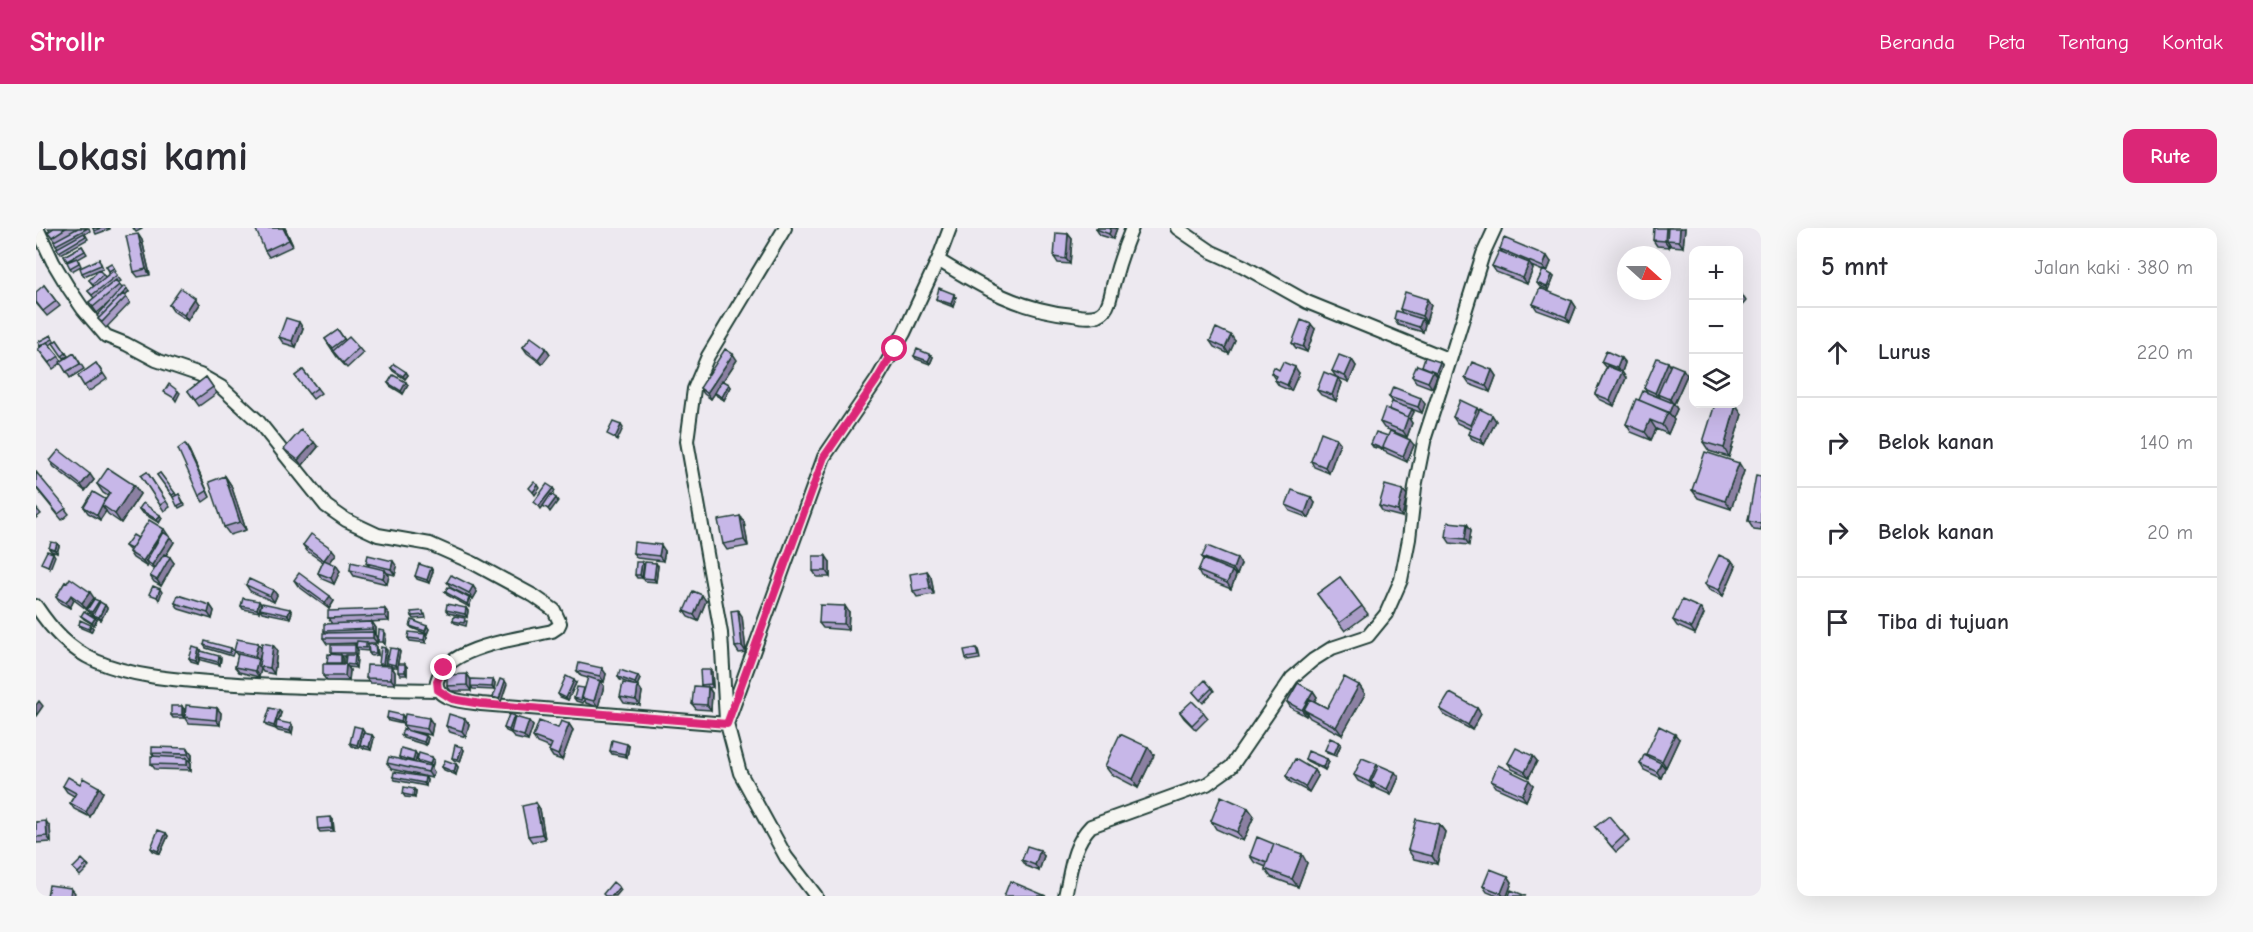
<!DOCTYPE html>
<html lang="id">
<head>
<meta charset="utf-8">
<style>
  :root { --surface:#fff; --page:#f7f7f7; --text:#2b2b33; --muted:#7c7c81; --line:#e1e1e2; --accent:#db2777 }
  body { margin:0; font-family:"Comic Neue",sans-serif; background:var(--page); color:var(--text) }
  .controls { position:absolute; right:18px; top:18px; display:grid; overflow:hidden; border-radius:12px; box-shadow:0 6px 24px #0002 }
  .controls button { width:54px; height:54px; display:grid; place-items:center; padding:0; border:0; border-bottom:2px solid var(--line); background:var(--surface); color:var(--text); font:30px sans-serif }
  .compass { position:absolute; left:1581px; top:18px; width:54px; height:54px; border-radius:50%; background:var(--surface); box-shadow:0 6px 24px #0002; rotate:111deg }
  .stop { position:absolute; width:18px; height:18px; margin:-14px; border:4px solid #db2777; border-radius:50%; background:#fff }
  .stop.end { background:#db2777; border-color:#fff; box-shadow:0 2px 6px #0008 }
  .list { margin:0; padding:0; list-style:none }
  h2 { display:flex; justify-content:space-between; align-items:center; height:78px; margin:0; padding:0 24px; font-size:26px }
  h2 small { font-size:20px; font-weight:400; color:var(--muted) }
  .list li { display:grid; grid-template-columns:39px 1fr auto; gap:18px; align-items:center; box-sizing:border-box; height:90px; padding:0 24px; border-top:2px solid var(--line) }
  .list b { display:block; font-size:22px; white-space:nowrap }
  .list em { font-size:20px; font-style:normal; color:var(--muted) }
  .icon { flex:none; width:33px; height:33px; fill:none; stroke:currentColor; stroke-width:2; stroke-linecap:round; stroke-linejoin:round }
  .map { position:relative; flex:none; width:1725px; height:668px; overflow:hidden; border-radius:12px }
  header { display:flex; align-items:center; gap:36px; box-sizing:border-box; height:84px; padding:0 30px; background:var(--accent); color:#fff }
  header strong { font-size:28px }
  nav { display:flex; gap:33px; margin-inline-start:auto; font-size:21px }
  .intro { display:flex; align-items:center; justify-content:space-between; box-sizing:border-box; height:144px; padding:0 36px }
  h1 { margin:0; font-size:42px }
  .button { padding:15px 27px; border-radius:12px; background:var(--accent); color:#fff; font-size:21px; font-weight:700 }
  main { display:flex; gap:36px; padding:0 36px }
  aside { flex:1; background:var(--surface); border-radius:12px; box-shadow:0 6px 24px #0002 }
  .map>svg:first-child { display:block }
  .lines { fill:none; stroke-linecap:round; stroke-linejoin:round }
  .street-casing { stroke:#1f3d34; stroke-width:16 }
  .street { stroke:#f6f6f2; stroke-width:12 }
  .wall { fill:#ab9dc8; stroke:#1f3d34; stroke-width:1.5; fill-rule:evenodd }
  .shaded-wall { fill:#8b80a2; stroke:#1f3d34; stroke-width:1.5 }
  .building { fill:#c7b7e8; stroke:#1f3d34; stroke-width:1.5 }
  .route { stroke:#db2777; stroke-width:8 }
</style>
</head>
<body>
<header>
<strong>Strollr</strong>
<nav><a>Beranda</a><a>Peta</a><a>Tentang</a><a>Kontak</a></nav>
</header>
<div class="intro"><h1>Lokasi kami</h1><a class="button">Rute</a></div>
<main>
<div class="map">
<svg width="1725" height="668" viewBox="0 0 1725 668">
  <rect width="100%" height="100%" fill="#ede9f0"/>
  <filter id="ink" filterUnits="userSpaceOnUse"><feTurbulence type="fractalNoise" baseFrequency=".0167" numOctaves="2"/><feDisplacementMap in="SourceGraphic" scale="12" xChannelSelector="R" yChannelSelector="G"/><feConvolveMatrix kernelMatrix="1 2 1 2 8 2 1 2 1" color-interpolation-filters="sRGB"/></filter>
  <g filter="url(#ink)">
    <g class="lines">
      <g class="street-casing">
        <path id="street" d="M1,0l16,34 15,25 15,22 23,27 20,8 30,16 44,15 21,12 37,34 68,85 20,14 32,15 52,9 43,19 61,33 20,14 6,13 -2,4 -6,4c-29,7 -106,15 -115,50 -4,20 32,21 44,23l246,20 13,49 46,84 30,39
          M902,32c45,28 82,50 135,55 10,2 24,4 31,-4 6,-7 7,-17 9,-26 5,-19 11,-38 19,-57
          M1414,132l33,-106 12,-26
          M0,378c16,24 33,43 60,55 39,17 85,19 126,22 72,5 144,6 216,7
          M690,492l-5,-87 -34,-192 7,-52 14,-33 77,-128
          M691,496l97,-267 52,-76 28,-48 34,-73 12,-32
          M1029,668c6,-25 7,-51 26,-70l116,-42 24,-17 61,-89 21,-18 19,-12 36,-12 18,-22 15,-34 8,-41 6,-52 10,-50 25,-77 -143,-58 -64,-36 -31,-14 -35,-24"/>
      </g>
      <use href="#street" class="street"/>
    </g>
    <path class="wall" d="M12,0h41l1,3 -5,3 3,5 -27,15 -4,-6h1l-4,-7h1l-7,-9 2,-1z
      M57,0h17v1l-14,5z
      M97,0h9v1l-6,3z
      M225,0h24l8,18 -24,11 -4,-6z
      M1060,0h21l-4,11 -13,-4 -4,-6z
      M1649,0l-2,19 -12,-1 -2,-3v4l-12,-1 -4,-6z
      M1032,6l4,5 -2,25 -12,-1 -4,-6z
      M106,12l8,35 -12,2 -4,-5z
      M46,18l5,8 -9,5 3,7 -9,5 -8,-15z
      M1464,21l51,13 -4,10 7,5 -5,13 -10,-4 -2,-3 6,-12 -12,-5 2,3 -6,15 -31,-12 -4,-6 10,-14z
      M63,31l4,9 -19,8 -2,-3z
      M70,38h7l3,5 -2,1 7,9 -3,2 4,5 7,4 -4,4 5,7 -24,25 -8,-9 13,-18 -14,12 -8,-11 5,-4 -6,-7 6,-5 -5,-6 14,-6 2,3 5,-4z
      M8,57l16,21 -13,10 -11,-13z
      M918,66l2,3 -3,10 -15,-6 -2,-2z
      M1391,71l4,6 -5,17 -3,-1 2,3 -2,8 -25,-7 -4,-6 8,-6 -2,-4z
      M1536,73l4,6 -6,15 -33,-12 -4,-6z
      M163,76l-11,17 -15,-10 -4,-6z
      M267,100l-7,19 -13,-4 -4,-6z
      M1279,101l-8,23 -11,-4 -4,-5z
      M302,102l7,10 14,8 4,5 -16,15 -10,-11 -12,-18z
      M15,107l4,7 2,-2 11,16 -4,2 -11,-15 -3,2 12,16 12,-8 10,16 -14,9 -9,-15 -8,6 -15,-20 2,-2 -2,-5z
      M1174,113h25l-6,13 -15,-7z
      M487,119l23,1 4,6 -8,10 -15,-11z
      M878,128l19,1 -3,7 -14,-5z
      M701,132l-14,21 6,3 2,3 -7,13 -7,-4 -2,-3 3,-5 -7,11 -7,-5 -4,-6z
      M1316,132l4,6 -7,16 -13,-5 -4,-6z
      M1565,134l24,1 -3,9 4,6 -12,28 -15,-7 -4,-5 11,-26z
      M60,135l11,16 -19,13 -10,-16z
      M1406,137l-4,10 -3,-1 2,2 -5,12 -16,-6 -4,-6 10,-10z
      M1634,137l17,10 -13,29 3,5 -4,9h-1l2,2 -6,14 -12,-5 -5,11 -20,-8 -5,-8 13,-24 8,-8 -3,-4z
      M355,140l15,4 2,3 -3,4 -12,-8z
      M267,142l18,23 -8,6 -18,-23z
      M1243,142l20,3 -8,18 -12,-5 -4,-6v-1l-4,-6z
      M1456,142l4,6 -6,16 -21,-8 -4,-6z
      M170,149l11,16 -18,13 -11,-15z
      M1302,150l4,5 -6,18 -15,-6 -4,-5z
      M352,155l20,2 -5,9 -13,-8z
      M1353,169l36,7 -3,9 -13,-5 5,4 -4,8 2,3 -5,14 -23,-9 -4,-6 10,-12 3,-8z
      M1700,177l6,9 -13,43 -20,-6 -6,-9z
      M1443,182l13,5 4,6 -12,24 -12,-6 -4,-5 2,-5 -13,-6 -4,-6z
      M1352,208l26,9 -7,17 -20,-9 -1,-2 -13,-4 -2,-3z
      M1300,210l4,5 -11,30 -15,-6 -3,-6z
      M282,219l-16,19 -14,-12 -4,-5z
      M153,222l21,47 -7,5 -4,-6z
      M14,233l44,19 -9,11 -31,-24z
      M1708,243l-13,38 -33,-11 -6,-8z
      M0,244l33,42 -7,6 -26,-32z
      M111,244l23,35 -6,4 -23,-35z
      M124,245l17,23 2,-2 6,11 -6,3 -6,-11 -16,-22z
      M189,248l6,9 15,45 -16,5 -6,-8z
      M1725,248v55l-7,-1 -6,-9z
      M61,256l37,1 6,9 -19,29 -13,-9 -2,-3 -6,9 -12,-7 -4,-6 22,-8 2,-3 -5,-3z
      M1371,267l-5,22 -19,-5 -4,-6z
      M1279,275l-6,15 -19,-7 -4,-6z
      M0,280l5,6 -5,4z
      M103,281l23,9 -3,5 -18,-11z
      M704,288l4,6 4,24 -21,4 -4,-6z
      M1431,296l4,6 -2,15 -19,-2 -4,-6z
      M131,307l7,7 -8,13 8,8 -13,23 -7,-4 -4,-6 4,-6 -6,-5 -1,2 -14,-9 -4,-6 1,-1 -5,-5 13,-8z
      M267,317l33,9 -6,8 10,9 -6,13 -12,-5 -4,-6 5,-11 -16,-11z
      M23,318l-2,7 -6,-2 -2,-3z
      M629,323l-2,10 -26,-3 -4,-5z
      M1166,329l39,7 -4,11 -3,-2 2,3 -5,13 -30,-12 -3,-6 6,-12z
      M794,334v15h-13l-4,-6z
      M330,335l31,4 -2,8 -8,-2 2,3 -2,8 -33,-8 -4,-6 19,-4z
      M608,337l-2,13h-5l-2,-3z
      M622,338l-2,16 -11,-1 -2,-3z
      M1700,338l-13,30 -14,-6 -4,-6z
      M395,340l2,3 -4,12 -12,-4 -2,-3z
      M891,343l4,6 3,17 -17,3 -4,-6z
      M1304,349l28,37 -23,17 -28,-37z
      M258,352l40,21 -5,8 -31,-23z
      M29,354l29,16 -8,11 -12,-9 -4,8 -10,-5 -4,-6z
      M411,354l26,4 4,6 -4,7 -22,-11z
      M210,357l27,5 4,5 -3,7 -24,-11z
      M409,364l26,9 -2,6 -22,-12z
      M63,373l1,2 5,2 2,3 -6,12 -6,-3 -8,-7z
      M670,373l-8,20 -10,-4 -4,-6z
      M139,375l35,2 4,6 -2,8 -33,-10z
      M225,376l-2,8 -16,-3 -2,-3z
      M430,380l2,3 -1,6 -19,-4 -2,-3z
      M1664,380l4,6 -9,20 -18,-8 -4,-6z
      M224,381h30l2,3 -2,6 -28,-6z
      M813,384l-1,18 -25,-2 -4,-5z
      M353,386v7l-44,2 27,-1 4,6v6l-1,1 2,3v5h-10l1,2 9,2 1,8 -7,1 -2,-3 -1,-6v4l-10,-1 -1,-2v7h-2l2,3 -1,10 -8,-1 2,3 -1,11h-22l-4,-5 5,-12 -1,-1 5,-8 -1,-2 24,-8 1,2 1,-4 -30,1 -4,-6 3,-5 -2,-2 8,-7 -4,-6zM306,428h3v8h-2v-6z
      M389,386l1,4 -12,1 -2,-3z
      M45,388l16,4 -3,5 -10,-6z
      M706,388l4,36 -7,1 -4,-6z
      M417,393h14l-1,5 -11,-3z
      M43,397l14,3 -2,4 -10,-4z
      M374,398h17l2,3 -2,5 -15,-6z
      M389,406l2,3 -1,6 -16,-2 -2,-3z
      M222,415l2,18 17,-11 -3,24 -11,-2 -2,-3 -2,8 -20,-5 -4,-5 3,-11 -4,-5z
      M168,417l27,3 3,3 -2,5 -26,-8z
      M940,420l2,2 2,9 -12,2 -2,-3z
      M362,421l2,3 -3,15h-5l3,5v12l-25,-1 -4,-5 14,-13 -1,-1 8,-14 -2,16h4l-2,-3z
      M165,423l20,7 -1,7 -19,-5 -1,-2 -2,6 -7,-2 -2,-3z
      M371,439v8h-7l-2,-3z
      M674,442l2,2 1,15 -4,1 3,5 -1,17 -15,-1 -4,-5 10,-17 -1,-2z
      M541,443l29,3 -2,8 -6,-2 2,1 4,5 -6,21 -12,-4 -2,-3 -1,3 -7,-2 -2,-3 11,-9 3,-11 -7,-2z
      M431,446l4,6 24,3 -1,7 -21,-1 -2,-3v5h-20l-4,-5z
      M602,448l2,3 -3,7h1l4,6 -2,13 -16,-2 -4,-6 16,-11 -16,-6 -2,-3z
      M540,455l-8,17 -8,-3 -2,-3z
      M1323,457l6,9 -23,41 -32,-17 -3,-4 -1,2 -15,-8 -4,-6 26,-11 4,6 -3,4 13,7z
      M1176,460l2,3 -11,12 -10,-11z
      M181,480l4,5 -1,12 -31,-2 -4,-6z
      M1441,480l4,6 -9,16 -28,-15 -4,-6z
      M148,481v9h-11l-2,-3z
      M1144,484l24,1 4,5 -12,12 -12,-12z
      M245,485l-3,8 15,6 -1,7 -14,-3 -2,-2 -9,-3 -2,-3z
      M366,487l2,3 -1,6 -14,-3 -2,-3z
      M478,488l19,10 -5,15 -13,-3 -4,-5 -5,-2 -2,-3z
      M429,491l4,5 -3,13 -16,-5 -4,-6z
      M397,496l-2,11 -20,-4 15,5 2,2 -2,7 -23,-7 -2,-3 6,-5 -4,-5z
      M533,496l4,6 -11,30 -9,-3 -4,-6 1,-3 -13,-5 -4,-6z
      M326,500l2,3 -1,2 9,2 2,3 -3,12 -9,-2 -2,-2 -1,2 -7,-2 -2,-3z
      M1643,511l-13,28 -3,-1 2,2 -4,10 -17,-8 -4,-6 8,-7 -2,-3z
      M1303,514l2,2 -5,12 -9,-3 -2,-3z
      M593,518l-2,11 -15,-3 -2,-3z
      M426,519l2,3 -4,12 -6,-2 -2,-2z
      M1112,519l6,8 -16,33 -27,-14 -6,-8z
      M116,525l40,1v6h-3l2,3v7l-36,-1 -4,-5 3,-8z
      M381,527l-2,8 14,3 -10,-3 -2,-3h17l-2,7 -2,-1 4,6 -2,6 -41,-9 -4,-6 14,-3 -2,-3z
      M1497,528l4,5 -8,16 -17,-8 -4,-6z
      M1269,531h22l2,3 -4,8 -18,-9z
      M420,536l2,3 -2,8 -12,-5 -2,-3z
      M1341,536l1,2 21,11 -8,18 -16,-7 -1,-2 -1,2 -15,-7 -4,-6z
      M1250,548h32l-9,16 -19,-10z
      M357,549h32l2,3 -1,6 -31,-6z
      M1455,553l42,4 -7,16 -31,-14z
      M44,556l19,3 4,5 -13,25 -16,-8 -4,-6 4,-7 -7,-4 -4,-6z
      M380,563l-1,7 -10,-1 -2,-3z
      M500,575l4,6 5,30 -13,3 -4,-6z
      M1212,580l6,8 -11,25 -27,-12 -5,-8z
      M297,592l1,11 -14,1 -2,-3z
      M0,594l14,5 1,15 -15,1z
      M1403,596l6,8 -8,32 -23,-5 -6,-9z
      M1559,599l30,8 4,6 -13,11z
      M130,605l2,3 -8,18 -7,-3 -2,-3z
      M1008,628l-5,15 -13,-5 -4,-6z
      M1214,628l57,7 -9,24 -27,-10 -6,-8 1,-2 -12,-5z
      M51,636l2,3 -9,9 -7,-8z
      M1472,648l4,6 -5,14h-10l-10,-4 -4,-6z"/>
    <path class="shaded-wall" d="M247,0h2l8,18 -4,-6z
      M1075,0h6l-4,11 -4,-5z
      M1630,0h5l-4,12 2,3v4l-4,-6z
      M1644,0h5l-2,19 -4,-6z
      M102,6l4,6 8,35 -4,-6z
      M1032,6l4,5 -2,25 -4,-5z
      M1511,28l4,6 -4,10 -4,-5z
      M1493,35l4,6 -6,15 -4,-6z
      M1516,47l2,2 -5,13 -2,-3z
      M91,61l2,3 -27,30z
      M918,66l2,3 -3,10 -2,-3z
      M1706,67l4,6 -7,8 -1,-10z
      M159,70l4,6 -11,17 -4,-6z
      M1391,71l4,6 -5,17 -4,-6z
      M1536,73l4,6 -6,15 -4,-5z
      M1386,91l3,5 -2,8 -4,-5z
      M263,94l4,6 -7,19 -4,-6z
      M1275,96l4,5 -8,23 -4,-5z
      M1195,107l4,6 -6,13 -4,-6z
      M510,120l4,6 -8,10 -4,-5z
      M697,126l4,6 -26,39 -4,-6z
      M895,127l2,2 -3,7 -2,-3z
      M1585,130l4,5 -4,11 -4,-6z
      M1316,132l4,6 -7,16 -4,-6z
      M1404,134l2,3 -4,10 -2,-3z
      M1632,134l4,6 -14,26 2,3 -1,2 -4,-6z
      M1259,139l4,6 -8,18 -4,-6z
      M1647,141l4,6 -13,29 3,5 -4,9 -4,-5 4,-9 -3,-5z
      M1456,142l4,6 -6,16 -4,-6z
      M1397,143l4,5 -5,12 -4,-6z
      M370,144l2,3 -3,4 -2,-3z
      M1586,144l4,6 -12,28 -4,-6z
      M1302,150l4,5 -6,18 -4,-6z
      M370,154l2,3 -5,9 -2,-3z
      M693,156l2,3 -7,13 -2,-3z
      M142,163l2,2 -4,8 -2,-3z
      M1385,170l4,6 -3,9 -4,-6z
      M1700,177l6,9 -13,43 -5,-9z
      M1441,180l4,6 -7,17 -4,-6z
      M1376,181l2,3 -4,8 -2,-3z
      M1632,184l6,8 -6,14 -6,-9z
      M1456,187l4,6 -12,24 -4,-6z
      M1372,189l4,6 -5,14 -4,-6z
      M1614,192l6,9 -5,11 -6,-8z
      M585,197l2,3 -6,13 -2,-3z
      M1300,210l4,5 -11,30 -4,-6z
      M1374,212l4,5 -7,17 -4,-6z
      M278,214l4,5 -16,19 -4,-6z
      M149,216l4,6 21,47 -3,-6z
      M1703,235l5,8 -13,38 -6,-8z
      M54,246l4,6 -9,11 -4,-6z
      M189,248l6,9 15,45 -6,-8z
      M98,257l6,9 -19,29 -6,-9z
      M502,257l2,3 -5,7 -2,-3z
      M517,260l2,3 -14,18 -2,-3z
      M1367,262l4,5 -5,22 -4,-6z
      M1275,269l4,6 -6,15 -4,-5z
      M520,270l2,3 -8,11 -2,-3z
      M66,277l4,6 -6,9 -3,-5z
      M124,287l2,3 -3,5 -2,-3z
      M704,288l4,6 4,24 -4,-6z
      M1431,296l4,6 -2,15 -4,-6z
      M128,301l4,6 -19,28 -3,-2 2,4 -1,2 -4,-6z
      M134,309l4,5 -18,29 -4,-6z
      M21,315l2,3 -2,7 -2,-3z
      M625,317l4,6 -2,10 -4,-5z
      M296,321l4,5 -8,11 -4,-5z
      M17,325l2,3 -5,13 -2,-3z
      M790,328l4,6v15l-4,-6z
      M134,329l4,6 -13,23 -4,-6z
      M1201,330l4,6 -4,11 -4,-6z
      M357,333l4,6 -2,8 -4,-6z
      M1696,333l4,5 -13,30 -4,-6z
      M606,334l2,3 -2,13 -2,-3z
      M620,335l2,3 -2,16 -2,-3z
      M300,337l4,6 -6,13 -3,-6z
      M395,340l2,3 -4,12 -2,-3z
      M349,342l4,6 -2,8 -4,-6z
      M891,343l4,6 3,17 -4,-6z
      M1196,343l4,5 -5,13 -4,-6z
      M437,358l4,6 -4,7 -4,-6z
      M124,361l2,3 -3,8 -2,-3z
      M237,362l4,5 -3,7 -4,-6z
      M54,364l4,6 -8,11 -4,-6z
      M35,367l3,5 -4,8 -4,-5z
      M666,367l4,6 -8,20 -4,-6z
      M294,368l4,5 -5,8 -4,-6z
      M433,370l2,3 -2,6 -2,-3z
      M63,373l2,3 -7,11 -2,-3z
      M223,373l2,3 -2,8 -2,-3z
      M69,377l2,3 -6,12 -2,-3z
      M174,377l4,6 -2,8 -4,-6z
      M809,378l4,6 -1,18 -4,-6z
      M430,380l2,3 -1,6 -2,-3z
      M1664,380l4,6 -9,20 -4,-6z
      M254,381l2,3 -2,6 -2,-3z
      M349,381l4,5v7l-4,-5z
      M702,382l4,6 4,36 -4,-6z
      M59,390l2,2 -3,5 -2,-2z
      M336,394l4,6v6l-4,-5z
      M55,397l2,3 -2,4 -2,-3z
      M391,398l2,3 -2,5 -2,-3z
      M348,403l2,3 -1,11 -2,-3z
      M337,404l4,6v5l-4,-5z
      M389,406l2,3 -1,6 -2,-3z
      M222,415l4,6 -3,11 3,4 -3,2 2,3 -2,8 -4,-6 3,-11 -3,-4z
      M339,416l2,3 1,8 -2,-2z
      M237,417l4,5 -3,24 -4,-6z
      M349,420l2,2 -2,17 -2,-3z
      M163,421l2,3 -3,12 -2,-3z
      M362,421l2,3 -3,15 -2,-2z
      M305,427l2,3v8l-2,-3z
      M319,427l2,3 -1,10 -2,-3z
      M183,428l2,2 -1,7 -2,-3z
      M310,436l4,6 -1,11 -4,-5z
      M369,436l2,3v8l-2,-3z
      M355,438l4,6v12l-4,-5z
      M566,440l4,6 -2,8 -4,-6z
      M674,442l2,2 1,15 -2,-3z
      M431,446l4,6v11l-4,-6z
      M602,448l2,3 -3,7 -2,-3z
      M457,452l2,3 -1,7 -2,-3z
      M538,452l2,3 -8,17 -2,-2z
      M469,453l2,3 -6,18 -2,-3z
      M564,453l4,5 -6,21 -4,-6z
      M1323,457l6,9 -23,41 -6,-8z
      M602,458l4,6 -2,13 -4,-5z
      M672,459l4,6 -1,17 -4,-5z
      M1277,463l4,6 -9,15 -4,-2 3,4 -1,2 -4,-6z
      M3,473l4,5 -7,10v-11z
      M146,478l2,3v9l-2,-3z
      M181,480l4,5 -1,12 -4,-5z
      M1441,480l4,6 -9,16 -4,-5z
      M243,482l2,3 -5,16 -2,-3z
      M366,487l2,3 -1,6 -2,-2z
      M478,488l2,3 -5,14 -2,-3z
      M393,490l4,6 -2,11 -4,-6z
      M429,491l4,5 -3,13 -4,-6z
      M493,493l4,5 -5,15 -4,-5z
      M255,496l2,3 -1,7 -2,-3z
      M533,496l4,6 -11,30 -4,-5z
      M326,500l2,3 -5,17 -2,-3z
      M1639,506l4,5 -13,28 -4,-6z
      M336,507l2,3 -3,12 -2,-3z
      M390,508l2,2 -2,7 -2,-3z
      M1303,514l2,2 -5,12 -2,-2z
      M591,516l2,2 -2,11 -2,-3z
      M426,519l2,3 -4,12 -2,-3z
      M1112,519l6,8 -16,33 -5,-9z
      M152,520l4,6v6l-4,-6z
      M379,524l2,3 -2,9 -2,-3z
      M1497,528l4,5 -8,16 -4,-5z
      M396,529l2,3 -2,7 -2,-3z
      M151,530l4,5v7l-4,-5z
      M1291,531l2,3 -4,8 -2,-3z
      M1625,535l4,5 -4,10 -4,-6z
      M420,536l2,3 -2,8 -2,-3z
      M1341,536l4,6 -10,12 3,4 -1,2 -4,-6z
      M394,538l4,6 -2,6 -4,-6z
      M1278,542l4,6 -9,16 -4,-5z
      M1359,544l4,5 -8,18 -4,-6z
      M389,549l2,3 -1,6 -2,-3z
      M1493,552l4,5 -7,16 -4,-6z
      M63,559l4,5 -13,25 -4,-5z
      M378,561l2,2 -1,7 -2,-2z
      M500,575l4,6 5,30 -3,-5z
      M1212,580l6,8 -11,25 -6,-9z
      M295,589l2,3 1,11 -2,-3z
      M10,593l4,6 1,15 -4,-6z
      M1403,596l6,8 -8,32 -5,-8z
      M130,605l2,3 -8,18 -2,-3z
      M1004,622l4,6 -5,15 -4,-6z
      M1266,626l5,9 -9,24 -6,-8z
      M1472,648l4,6 -5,14h-4l-2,-3z
      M583,659l2,3 -5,6h-4z
      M35,660l4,5 -1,3h-4z"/>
    <path class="building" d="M18,0h12l-14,9 -4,-5z
      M42,0h10l-32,17 -2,-4z
      M57,0h9l-8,3z
      M225,0h22l6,12 -24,11 -9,-21z
      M1060,0h15l-2,6 -13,-5z
      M1618,0h12l-1,13 -12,-1z
      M1632,0h12l-1,13 -12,-1z
      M48,5l2,3 -27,16 -2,-4z
      M1020,5l12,1 -2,25 -12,-2z
      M102,6l8,35 -12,3 -8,-36z
      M1468,10l43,18 -4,11 -43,-18z
      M46,18l3,5 -18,10 -3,-5z
      M1463,23l30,12 -6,15 -31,-12z
      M41,30l2,5 -9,5 -3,-6z
      M63,31l2,6 -19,8 -2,-5z
      M75,35l3,5 -5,3 -3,-5z
      M63,42l4,4 -10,10 -4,-4z
      M1507,42l9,5 -5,12 -10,-4z
      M77,43l4,4 -25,20 -4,-4z
      M80,52l3,5 -26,22 -4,-5z
      M8,57l12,16 -13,10 -7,-9v-10z
      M88,58l3,3 -28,29 -2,-2z
      M145,60l14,10 -11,17 -15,-10z
      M903,60l15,6 -3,10 -15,-5z
      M1504,60l32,13 -6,16 -33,-13z
      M1369,64l22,7 -5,17 -22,-7z
      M1702,64l4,3 -4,4z
      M87,66l3,3 -24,25 -4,-3z
      M1360,83l26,8 -3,8 -25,-8z
      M250,90l13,4 -7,19 -13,-4z
      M1265,92l10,4 -8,23 -11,-4z
      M1180,100l15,7 -6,13 -15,-7z
      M302,102l6,9 -12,9 -7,-9z
      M15,107l2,4 -13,7 -2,-4z
      M313,109l10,11 -16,15 -10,-12z
      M495,109l15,11 -8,11 -15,-12z
      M21,112l9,13 -4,3 -9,-13z
      M11,114l12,14 -10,7 -11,-14z
      M689,121l8,5 -26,39 -7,-5z
      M881,121l14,6 -3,6 -14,-5z
      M1570,123l15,7 -4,10 -16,-6z
      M38,125l6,11 -14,8 -6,-10z
      M1303,127l13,5 -7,16 -13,-5z
      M1389,129l15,5 -4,10 -14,-6z
      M1621,130l11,4 -13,31 -11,-5z
      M1247,134l12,5 -8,18 -12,-5 2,-4 -6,-3 3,-6 5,3z
      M1436,134l20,8 -6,16 -21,-8z
      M60,135l7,11 -19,12 -6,-10z
      M358,136l12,8 -3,4 -12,-8z
      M1635,136l12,5 -13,30 -12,-5z
      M1381,137l16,6 -5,11 -16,-6z
      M1571,138l15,6 -12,28 -15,-6z
      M267,142l14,18 -8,6 -14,-18z
      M1288,144l14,6 -6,17 -15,-5z
      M357,147l13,7 -5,9 -13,-8z
      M170,149l7,10 -18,13 -7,-9z
      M686,152l7,4 -7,13 -7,-4z
      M133,156l9,7 -4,7 -10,-6z
      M1357,159l28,11 -3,9 -29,-10z
      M1607,163l30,12 -4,10 -30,-13z
      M1600,171l32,13 -6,13 -12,-5 -5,12 -19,-8z
      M1424,172l17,8 -7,17 -17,-8z
      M1356,174l20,7 -4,8 -19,-8z
      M1679,176h16l5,1 -12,43 -21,-6z
      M1349,180l23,9 -5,14 -23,-9z
      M1444,181l12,6 -12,24 -12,-5z
      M577,194l8,3 -6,13 -8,-4z
      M265,202l13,12 -16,18 -14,-11z
      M1354,203l20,9 -7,16 -20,-9z
      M1285,204l15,6 -11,29 -14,-6z
      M1340,204l12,4 -5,11 1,1 -1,1 -12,-5z
      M149,216l22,47 -8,5 -21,-47z
      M23,222l31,24 -9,11 -31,-24z
      M1669,224l34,11 -14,38 -33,-11z
      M72,240l26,17 -19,29 -13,-9 8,-12 -13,-9z
      M0,244l30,36 -8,6 -22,-27z
      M111,244l19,29 -6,4 -19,-29z
      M124,245l15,20 -3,2 -15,-20z
      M1720,247l5,1v48l-13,-3z
      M189,248l15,46 -16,5 -15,-45z
      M498,254l4,3 -5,7 -4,-4z
      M511,256l6,4 -14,18 -5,-4z
      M1349,257l18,5 -5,21 -19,-5z
      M1256,262l19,7 -6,16 -19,-8z
      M57,264l12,7 -8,16 -13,-8z
      M143,266l4,9 -6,3 -4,-9z
      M515,266l5,4 -8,11 -5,-3z
      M107,275l17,12 -3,5 -18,-11z
      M704,288l4,24 -21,4 -5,-24z
      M113,292l15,9 -21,32 -14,-9z
      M1412,294l19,2 -2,15 -19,-2z
      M127,304l7,5 -18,28 -6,-4z
      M275,306l21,15 -8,11 -21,-15z
      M97,307l5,3 -7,11 -6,-3z
      M15,314l6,1 -2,7 -6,-2z
      M598,314l27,3 -2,11 -26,-3z
      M1171,318l30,12 -4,11 -31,-12z
      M11,323l6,2 -5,13 -7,-3z
      M128,326l6,3 -13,23 -7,-4z
      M332,327l25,6 -2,8 -25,-6z
      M1683,327l13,6 -13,29 -14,-6z
      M777,328h13v15h-13z
      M1167,331l29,12 -5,12 -29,-12z
      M288,332l12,5 -5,13 -13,-5z
      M315,334l34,8 -2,8 -33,-8z
      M600,334h6l-2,13h-5z
      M609,334l11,1 -2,16 -11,-1z
      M383,336l12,4 -4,12 -12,-4z
      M891,343l3,17 -17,3 -3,-17z
      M263,345l31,23 -5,7 -31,-23z
      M415,347l22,11 -4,7 -22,-11z
      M1304,349l22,29 -23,17 -22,-29z
      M34,350l20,14 -8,11 -11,-8 -5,8 -10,-6 9,-15 2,1z
      M213,351l24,11 -3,6 -24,-11z
      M117,358l7,3 -3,8 -8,-3z
      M412,359l21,11 -2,6 -22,-12z
      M657,363l9,4 -8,20 -10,-4z
      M142,367l32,10 -2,8 -33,-10z
      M207,370l16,3 -2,8 -16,-3z
      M58,371l5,2 -7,11 -5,-2z
      M1646,372l18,8 -9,20 -18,-8z
      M64,374l5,3 -6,12 -6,-2z
      M226,375l28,6 -2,6 -28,-6z
      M411,376l19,4 -1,6 -19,-4z
      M784,377l25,1 -1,18 -25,-1z
      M349,381v7l-57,2v-7z
      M702,382l4,36 -7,1 -4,-36z
      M48,383l11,7 -3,5 -11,-7z
      M387,383l1,4 -12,1 -1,-4z
      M418,388l11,2 -1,5 -11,-2z
      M44,392l11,5 -2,4 -10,-4z
      M376,392l15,6 -2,5 -15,-5z
      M336,394v7l-48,2v-7z
      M343,402l5,1 -1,11h-5z
      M337,404v6h-50v-5z
      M373,404l16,2 -1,6 -16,-2z
      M201,411l21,4 -3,13 -21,-5z
      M169,413l26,7 -1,5 -26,-8z
      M321,413l9,1v6l-10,-1z
      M226,415l11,2 -3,23 -11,-2z
      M339,416l1,9h-7l-1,-8z
      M295,417h24v8h-24z
      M157,419l6,2 -3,12 -7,-2z
      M345,419l4,1 -2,16h-4z
      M354,420l8,1 -3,16 -8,-2z
      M940,420l2,8 -12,2 -2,-8z
      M165,423l18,5 -1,6 -19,-5z
      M202,426l20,5 -3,12 -20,-4z
      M292,426l13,1v8h-14z
      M310,427h9l-1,10 -9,-1z
      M543,435l23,5 -2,8 -23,-5z
      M287,436h23l-1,12h-22z
      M362,436h7v8h-7z
      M331,437l24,1v13l-25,-1z
      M584,442l18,6 -3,7 -17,-6z
      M664,442h10l1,14 -10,1z
      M431,446v11l-20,1v-11z
      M530,448l8,4 -8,18 -8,-4z
      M552,449l12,4 -6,20 -12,-3z
      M1308,449l15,8 -23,42 -32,-17 6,-11 17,9z
      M435,451l22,1 -1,7 -21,-1z
      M464,451l5,2 -6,18 -6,-2z
      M1169,452l7,8 -12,12 -7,-8z
      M587,455l15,3 -2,14 -16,-3z
      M1262,455l15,8 -11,19 -15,-8z
      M658,458l14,1 -1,18 -15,-1z
      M541,459l7,1 -3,12 -7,-2z
      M1414,465l27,15 -9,17 -28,-16z
      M1156,473l12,12 -12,12 -12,-13z
      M150,477l31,3 -1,12 -31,-3z
      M135,478h11v9h-11z
      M234,480l9,2 -5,16 -9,-3z
      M352,484l14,3 -1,7 -14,-4z
      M369,486l24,4 -2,11 -24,-4z
      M413,486l16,5 -3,12 -16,-5z
      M473,486l5,2 -5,14 -5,-2z
      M479,489l14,4 -5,15 -13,-4z
      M241,493l14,3 -1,7 -14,-3z
      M503,493l19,7 3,-7 8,3 -11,31 -9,-4 3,-7 -19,-7z
      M318,498l8,2 -5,17 -7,-2z
      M1623,498l16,8 -13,27 -16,-7z
      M367,501l23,7 -2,6 -23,-7z
      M327,505l9,2 -3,12 -9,-2z
      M1084,506l28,13 -15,32 -28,-13z
      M1294,510l9,4 -5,12 -9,-4z
      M576,512l15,4 -2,10 -15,-3z
      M419,517l7,2 -4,12 -6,-1z
      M116,519l36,1v6l-36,-1z
      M365,520l14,4 -2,9 -14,-4z
      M1480,520l17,8 -8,16 -17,-9z
      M1272,523l19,8 -4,8 -18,-8z
      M383,525l13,4 -2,7 -13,-4z
      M1608,527l17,8 -4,9 -17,-8z
      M115,528l36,2v7l-36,-1z
      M353,529l41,9 -2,6 -41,-9z
      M1326,530l15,6 -8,18 -15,-7z
      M1259,531l19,11 -9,17 -19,-11z
      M409,532l11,4 -2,8 -12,-5z
      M1343,537l16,7 -8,17 -16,-7z
      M1462,537l31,15 -7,15 -31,-14z
      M358,544l31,5 -1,6 -31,-6z
      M32,549l12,7 3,-6 16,9 -13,25 -16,-9 6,-10 -13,-7z
      M368,559l10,2 -1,7 -10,-2z
      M1185,568l27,12 -11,24 -26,-11z
      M500,575l6,31 -14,2 -6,-30z
      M1573,588l16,19 -13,12 -17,-20z
      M295,589l1,11 -14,1 -1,-11z
      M1380,591l23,5 -7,32 -24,-6z
      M10,593l1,15 -11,1v-15z
      M122,602l8,3 -8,18 -7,-3z
      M1221,609l17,7 -7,19 -17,-7z
      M1238,616l28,10 -10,25 -27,-10z
      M991,618l13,4 -5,15 -13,-5z
      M46,631l5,5 -9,9 -5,-5z
      M1454,641l18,7 -7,17 -18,-7z
      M974,653l36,15h-42z
      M577,654l6,5 -7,9h-7l-2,-2z
      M13,657l22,3 -1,8h-23z
      M1475,662l15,6h-17z"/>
  </g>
  <g class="lines" filter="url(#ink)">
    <path class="route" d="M408,440l-7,13 1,9 14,9 29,5 246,20 97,-267 52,-76 19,-32"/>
  </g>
</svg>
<div class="controls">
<button>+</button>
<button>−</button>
<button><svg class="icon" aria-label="layers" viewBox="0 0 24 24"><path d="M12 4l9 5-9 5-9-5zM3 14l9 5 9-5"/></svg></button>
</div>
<svg class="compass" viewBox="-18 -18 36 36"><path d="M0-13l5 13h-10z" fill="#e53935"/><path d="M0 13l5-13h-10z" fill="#7c7c81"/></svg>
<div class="stop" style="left:859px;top:121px"></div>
<div class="stop end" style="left:408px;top:440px"></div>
</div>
<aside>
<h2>5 mnt<small>Jalan kaki · 380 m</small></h2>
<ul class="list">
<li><svg class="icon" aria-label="ahead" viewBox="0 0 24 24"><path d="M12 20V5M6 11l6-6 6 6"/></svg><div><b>Lurus</b></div><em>220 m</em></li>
<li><svg class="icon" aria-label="right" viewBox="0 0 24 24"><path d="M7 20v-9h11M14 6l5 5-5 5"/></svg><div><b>Belok kanan</b></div><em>140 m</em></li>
<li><svg class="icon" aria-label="right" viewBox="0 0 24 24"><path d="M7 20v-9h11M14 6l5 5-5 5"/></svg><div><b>Belok kanan</b></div><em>20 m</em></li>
<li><svg class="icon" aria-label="arrive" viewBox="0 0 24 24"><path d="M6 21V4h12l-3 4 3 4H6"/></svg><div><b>Tiba di tujuan</b></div></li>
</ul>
</aside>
</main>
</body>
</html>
